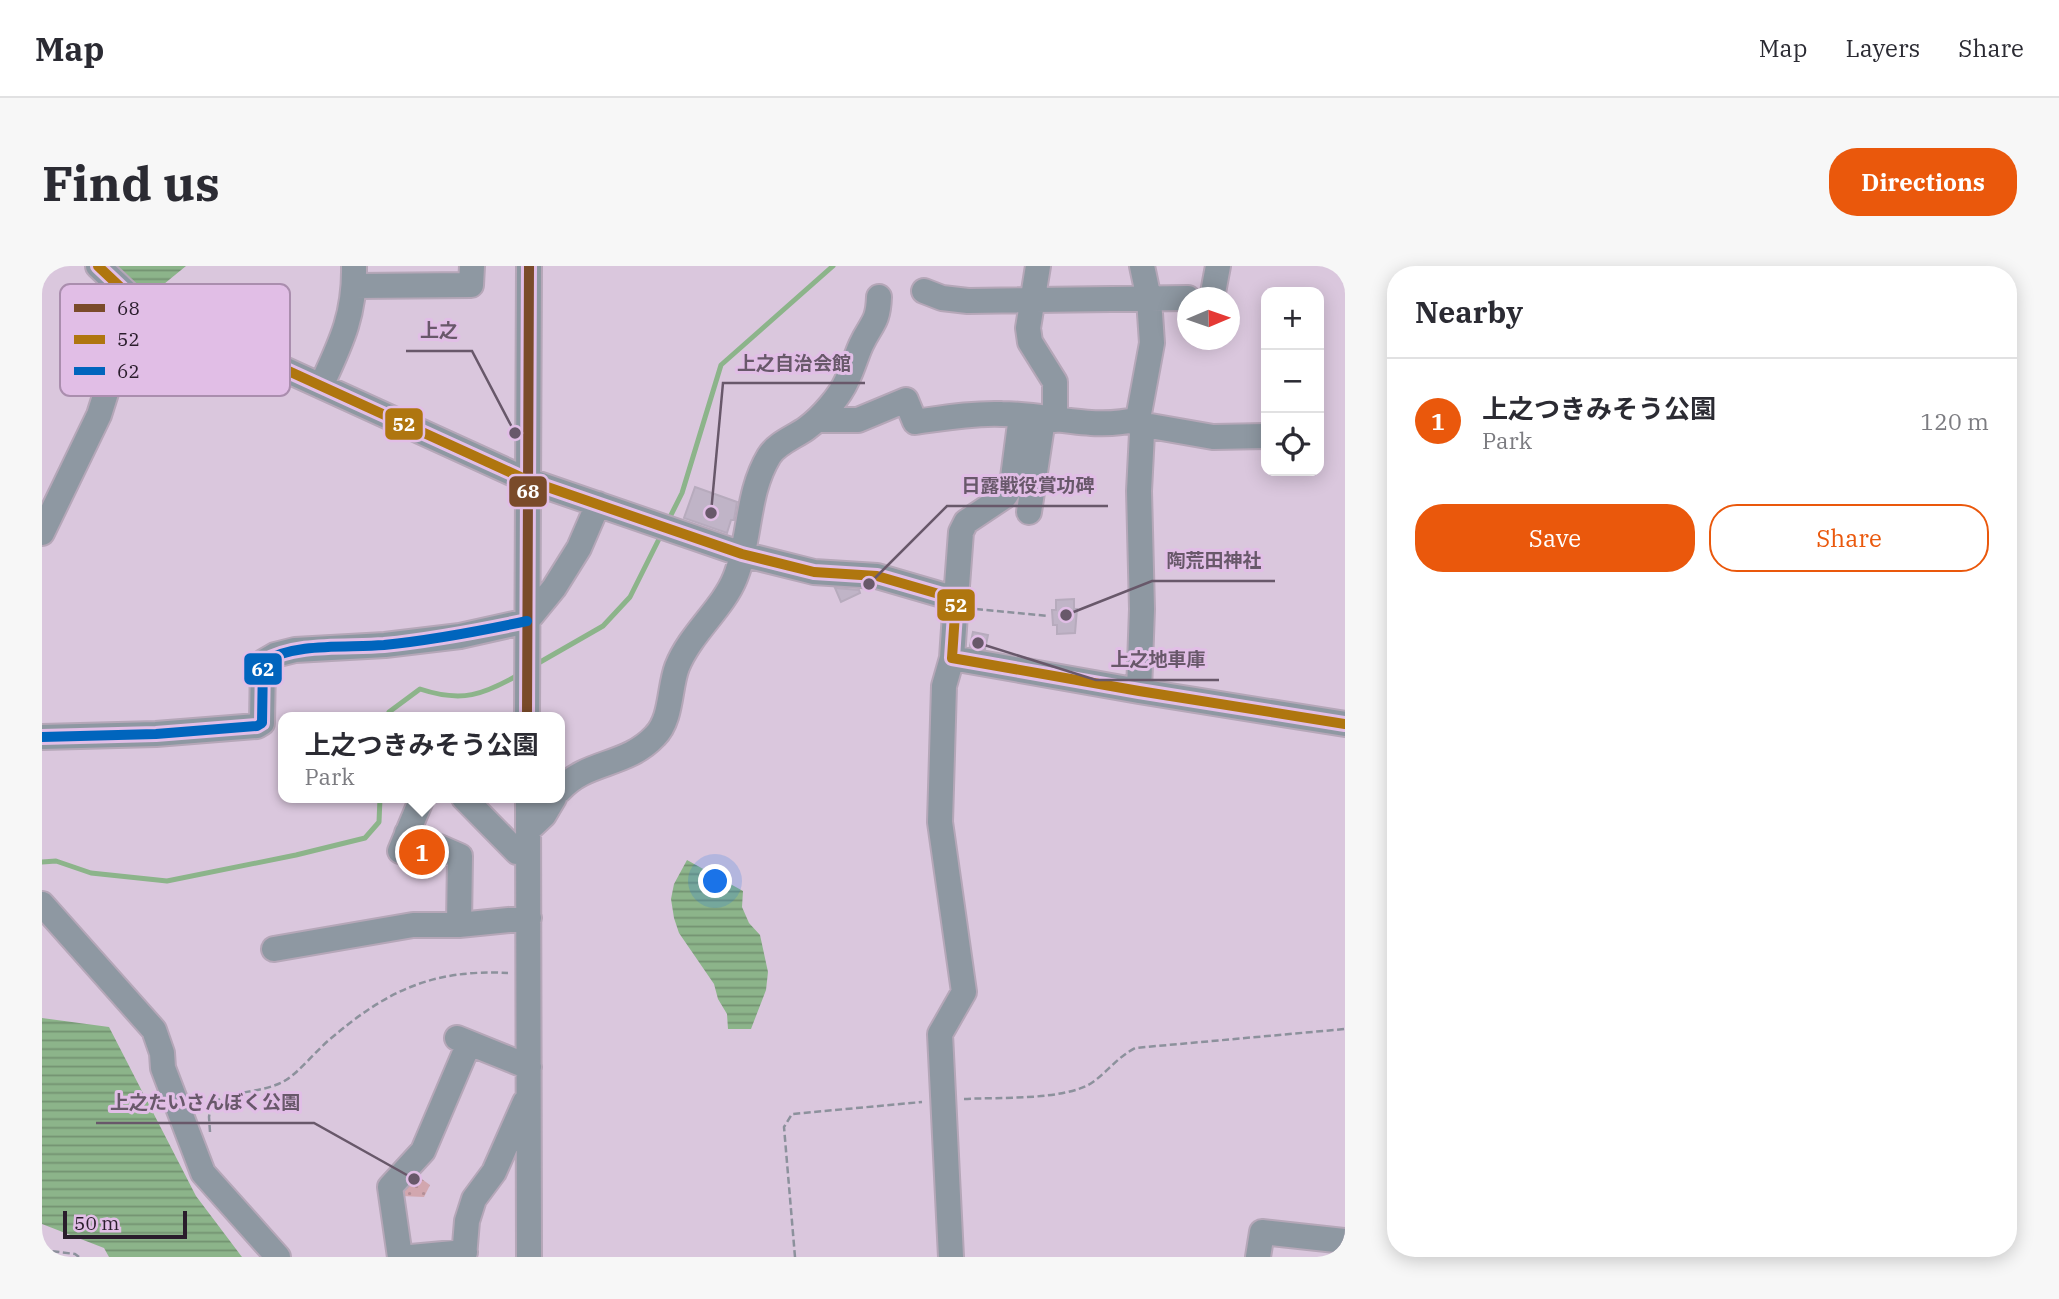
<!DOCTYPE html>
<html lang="en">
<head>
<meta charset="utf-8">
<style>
  :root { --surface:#fff; --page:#f7f7f7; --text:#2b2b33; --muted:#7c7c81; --line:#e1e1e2; --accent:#ea580c }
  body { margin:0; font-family:"IBM Plex Serif","Noto Sans JP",serif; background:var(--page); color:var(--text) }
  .controls { position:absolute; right:21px; top:21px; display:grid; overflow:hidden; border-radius:14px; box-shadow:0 4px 18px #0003 }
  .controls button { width:63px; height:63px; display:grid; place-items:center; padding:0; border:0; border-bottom:2px solid var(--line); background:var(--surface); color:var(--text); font:35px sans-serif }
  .compass { position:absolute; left:1135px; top:21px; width:63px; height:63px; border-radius:50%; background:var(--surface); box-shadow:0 4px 18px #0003; rotate:88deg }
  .scale { position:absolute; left:21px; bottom:18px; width:124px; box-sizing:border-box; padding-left:7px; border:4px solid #2a1d2c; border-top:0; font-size:19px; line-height:24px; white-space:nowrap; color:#2a1d2c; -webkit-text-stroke:5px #e1bee6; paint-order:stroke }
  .you { position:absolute; left:674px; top:616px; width:24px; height:24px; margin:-18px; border:5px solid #fff; border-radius:50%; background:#1a73e8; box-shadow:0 0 0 10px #1a73e833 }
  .badge { display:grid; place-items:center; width:46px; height:46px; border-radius:50%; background:var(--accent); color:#fff; font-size:23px; font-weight:700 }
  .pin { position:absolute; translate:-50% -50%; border:4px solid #fff; box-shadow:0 2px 7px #0006 }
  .popup { position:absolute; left:236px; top:446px; width:287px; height:91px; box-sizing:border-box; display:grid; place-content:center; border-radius:14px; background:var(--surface); filter:drop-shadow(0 2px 5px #0005); font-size:23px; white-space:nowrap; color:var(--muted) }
  .popup b { font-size:26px; color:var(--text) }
  .popup::after { content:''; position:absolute; left:50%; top:100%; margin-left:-14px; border:14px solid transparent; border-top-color:var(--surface) }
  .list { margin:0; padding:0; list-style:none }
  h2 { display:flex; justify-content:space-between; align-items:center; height:91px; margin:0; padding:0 28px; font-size:30px }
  h2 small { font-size:23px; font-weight:400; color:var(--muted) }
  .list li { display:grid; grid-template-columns:46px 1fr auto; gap:21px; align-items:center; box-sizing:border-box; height:126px; padding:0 28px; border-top:2px solid var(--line) }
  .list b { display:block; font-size:26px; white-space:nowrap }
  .list p { margin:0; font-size:23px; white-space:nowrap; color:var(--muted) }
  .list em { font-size:23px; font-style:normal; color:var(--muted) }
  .actions { display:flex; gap:14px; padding:21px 28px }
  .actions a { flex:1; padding:16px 0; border:2px solid var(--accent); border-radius:28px; text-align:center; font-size:24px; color:var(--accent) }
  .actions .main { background:var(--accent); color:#fff }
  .icon { flex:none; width:38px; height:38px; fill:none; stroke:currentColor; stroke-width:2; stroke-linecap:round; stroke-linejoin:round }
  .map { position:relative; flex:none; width:1303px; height:991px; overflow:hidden; border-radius:28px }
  header { display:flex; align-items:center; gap:42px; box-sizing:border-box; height:98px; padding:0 35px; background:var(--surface); border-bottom:2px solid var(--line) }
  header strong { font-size:33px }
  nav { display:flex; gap:38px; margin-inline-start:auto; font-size:24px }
  .intro { display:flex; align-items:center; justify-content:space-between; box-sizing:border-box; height:168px; padding:0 42px }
  h1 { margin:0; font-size:49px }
  .button { padding:18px 32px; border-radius:28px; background:var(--accent); color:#fff; font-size:24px; font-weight:700 }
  main { display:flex; gap:42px; padding:0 42px }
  aside { flex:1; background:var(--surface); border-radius:28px; box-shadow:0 4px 18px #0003 }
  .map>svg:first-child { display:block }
  .park { fill:url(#park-dots) }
  .water { fill:url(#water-rules) }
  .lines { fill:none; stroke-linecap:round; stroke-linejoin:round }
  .stream { stroke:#8cb48a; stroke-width:5 }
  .building { fill:#c0b4c7; stroke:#b7abbd; stroke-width:2 }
  .minor-casing { stroke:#b5a7b8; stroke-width:28 }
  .path { stroke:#8c919c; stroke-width:2.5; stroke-dasharray:7 3.5; stroke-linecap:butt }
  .minor { stroke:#8e98a2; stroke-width:24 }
  .bus-1-casing { stroke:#e1bee6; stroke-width:16 }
  .bus-2-casing { stroke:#e1bee6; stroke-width:16 }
  .bus-3-casing { stroke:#e1bee6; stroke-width:16 }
  .bus-1 { stroke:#7a4b2a; stroke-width:10 }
  .bus-2 { stroke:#af760f; stroke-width:10 }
  .bus-3 { stroke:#0065bd; stroke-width:10 }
  .key { fill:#e1bee6; stroke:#aa8eae; stroke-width:2 }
  .key-label { font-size:19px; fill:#2a1d2c }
  .leader { fill:none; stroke:#68586a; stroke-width:2.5 }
  .callout-dot { fill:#68586a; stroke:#e1bee6; stroke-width:2.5 }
  .callout-label { font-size:19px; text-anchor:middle; font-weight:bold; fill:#68586a; stroke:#e1bee6; stroke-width:6; stroke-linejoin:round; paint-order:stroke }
  .line-badge { stroke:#e1bee6; stroke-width:2.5 }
  .badge-label { font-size:19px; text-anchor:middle; font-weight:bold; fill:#fff }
</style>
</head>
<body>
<header>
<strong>Map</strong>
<nav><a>Map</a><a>Layers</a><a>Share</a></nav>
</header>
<div class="intro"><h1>Find us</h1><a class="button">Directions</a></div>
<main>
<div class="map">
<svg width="1303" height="991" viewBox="0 0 1303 991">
  <defs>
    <pattern id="park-dots" width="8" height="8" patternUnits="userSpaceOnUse" patternTransform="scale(1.75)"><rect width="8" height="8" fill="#d2a7af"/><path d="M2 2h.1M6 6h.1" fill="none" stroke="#b48f97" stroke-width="1.8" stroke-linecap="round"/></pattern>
    <pattern id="water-rules" width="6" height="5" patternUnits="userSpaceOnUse" patternTransform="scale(1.75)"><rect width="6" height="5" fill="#8cb48a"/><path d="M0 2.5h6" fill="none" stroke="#739271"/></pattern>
  </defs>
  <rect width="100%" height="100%" fill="#dac7dd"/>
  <path class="park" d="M370,906l18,13 -6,12 -23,-1 -1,-10z"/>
  <path class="water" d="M73,0h71l-33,27 -17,-6z
    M645,594l56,31 -1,16 7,16 11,12 8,37 -2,18 -15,39h-23l-1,-15 -9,-15 -4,-15 -35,-51 -5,-15 -3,-19 3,-15z
    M0,752l67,9 87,169 46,61h-133l-5,-9 -62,-24z"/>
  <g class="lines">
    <path class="stream" d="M626,255l14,-28 39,-128 112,-99
      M493,399l68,-39 27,-29 32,-64
      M345,451l2,-5 31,-23c42,14 63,6 100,-15
      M0,596l14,-1 35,12 76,8 129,-26 69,-17 14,-16 1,-24"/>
  </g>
  <path class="building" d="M653,221l42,15 -3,18h-3l-4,13 -43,-15z
    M793,322l24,2 1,3 -19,9z
    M1032,333v10h3l-2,24 -18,1v-9h-4l-1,-15h4v-10z
    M931,366l15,3 -3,14 -15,-3z"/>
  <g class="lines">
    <g class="minor-casing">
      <path id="minor" d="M56,0l37,35 392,179 215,74 72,18 63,4 79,23 -4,59 187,33 206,33
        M996,0l-10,62 2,14 25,40v38
        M312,20l117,-1 1,-19
        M882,25l18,7 26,3 220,-3
        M1170,32l6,-32
        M279,120c20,-43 34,-71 33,-120
        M775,154h41l48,-20 9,22c29,-4 58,-9 87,-8 46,0 90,17 136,5
        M1097,158l74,13 53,-1
        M987,246l14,-93
        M0,267l57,-118 36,-114
        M914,333l5,-67 5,-10 39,-26 7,-11 9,-69
        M1097,425l3,-82 -3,-118 3,-58 -4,-14 14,-76 -3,-44 -7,-33
        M485,451l2,-451
        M0,471l114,-3 101,-8 5,-3 1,-61 12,-7 20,-5 90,-5 75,-9 67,-15 27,-33 25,-40 19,-44
        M518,524c27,-30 66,-23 95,-54 17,-17 14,-48 22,-69 13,-33 46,-59 58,-89 16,-39 11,-84 34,-122 8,-13 26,-19 38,-28 15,-11 33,-32 40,-48 6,-12 9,-24 14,-35 10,-22 17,-21 18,-48
        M422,532l53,54h11
        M486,532l1,459
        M486,564l16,-15 10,-17
        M365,567l53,23 -1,69
        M358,585l22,-53
        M0,638l112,126 8,23 1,15 40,105 75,84
        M232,683l139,-24h46l70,-7
        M415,772l72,29
        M358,991l-10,-70 33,-36 46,-108
        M369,991l54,-5
        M422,991l3,-36 7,-22 20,-27 31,-70
        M909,991l-11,-223 24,-42 -24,-170 4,-136 8,-28
        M1216,991l4,-25 83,9"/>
    </g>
    <path class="path" d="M934,343l72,7
      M922,833c33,-2 102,2 129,-17 15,-11 25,-25 42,-34l210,-19
      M168,866l-1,-15 2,-13c23,-15 52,-10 75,-24 12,-7 31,-30 43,-40 57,-49 103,-71 179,-67
      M0,984l33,4 4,3
      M753,991l-11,-130 8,-13 130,-12"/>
    <use href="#minor" class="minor"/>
    <g class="bus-1-casing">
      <path id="bus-1" d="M485,451l2,-451"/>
    </g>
    <g class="bus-2-casing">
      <path id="bus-2" d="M56,0l37,35 392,179 215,74 72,18 63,4 79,23 -4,59 187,33 206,33"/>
    </g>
    <g class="bus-3-casing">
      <path id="bus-3" d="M0,471l114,-3 101,-8 5,-3 1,-61c32,-20 84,-14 121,-17 48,-5 96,-14 143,-24"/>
    </g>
    <use href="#bus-1" class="bus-1"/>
    <use href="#bus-2" class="bus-2"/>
    <use href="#bus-3" class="bus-3"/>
  </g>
  <rect x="18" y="18" width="230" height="112" rx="10" class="key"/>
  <rect x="32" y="38" width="31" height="8" fill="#7a4b2a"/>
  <rect x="32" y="69" width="31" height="9" fill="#af760f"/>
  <rect x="32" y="101" width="31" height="8" fill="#0065bd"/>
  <g class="key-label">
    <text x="75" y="49">68</text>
    <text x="75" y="80">52</text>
    <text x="75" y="112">62</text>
  </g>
  <path class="leader" d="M473 167L430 85H364M669 247L681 117H823M827 318L905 240H1066M1024 349L1110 315H1233M936 377L1054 414H1177M372 913L272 857H54"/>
  <g class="callout-dot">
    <circle cx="473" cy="167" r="7"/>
    <circle cx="669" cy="247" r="7"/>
    <circle cx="827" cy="318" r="7"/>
    <circle cx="1024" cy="349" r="7"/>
    <circle cx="936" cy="377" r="7"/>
    <circle cx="372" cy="913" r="7"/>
  </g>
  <g class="callout-label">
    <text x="397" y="71">上之</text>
    <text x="752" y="104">上之自治会館</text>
    <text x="986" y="226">日露戦役賞功碑</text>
    <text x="1172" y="301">陶荒田神社</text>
    <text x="1116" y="400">上之地車庫</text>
    <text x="163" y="843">上之たいさんぼく公園</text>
  </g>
  <g class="line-badge">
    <rect x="342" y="141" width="40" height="34" rx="7" fill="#af760f"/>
    <rect x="466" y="209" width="40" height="33" rx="7" fill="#7a4b2a"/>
    <rect x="894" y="322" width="40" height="34" rx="7" fill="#af760f"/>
    <rect x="201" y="386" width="40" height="34" rx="7" fill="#0065bd"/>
  </g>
  <g class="badge-label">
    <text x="362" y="165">52</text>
    <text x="486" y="232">68</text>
    <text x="914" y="346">52</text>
    <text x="221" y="410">62</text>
  </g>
</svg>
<div class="controls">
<button>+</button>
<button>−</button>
<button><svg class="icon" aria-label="locate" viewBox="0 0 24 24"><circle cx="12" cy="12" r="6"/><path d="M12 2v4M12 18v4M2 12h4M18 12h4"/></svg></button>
</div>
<svg class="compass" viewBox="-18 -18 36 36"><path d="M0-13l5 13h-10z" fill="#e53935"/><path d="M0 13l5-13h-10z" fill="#7c7c81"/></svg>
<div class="scale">50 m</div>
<div class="you"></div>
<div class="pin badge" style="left:380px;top:586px">1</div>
<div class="popup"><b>上之つきみそう公園</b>Park</div>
</div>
<aside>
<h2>Nearby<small></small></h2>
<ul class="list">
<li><span class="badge">1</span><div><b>上之つきみそう公園</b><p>Park</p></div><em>120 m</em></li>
</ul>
<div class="actions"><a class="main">Save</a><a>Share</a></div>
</aside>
</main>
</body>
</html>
